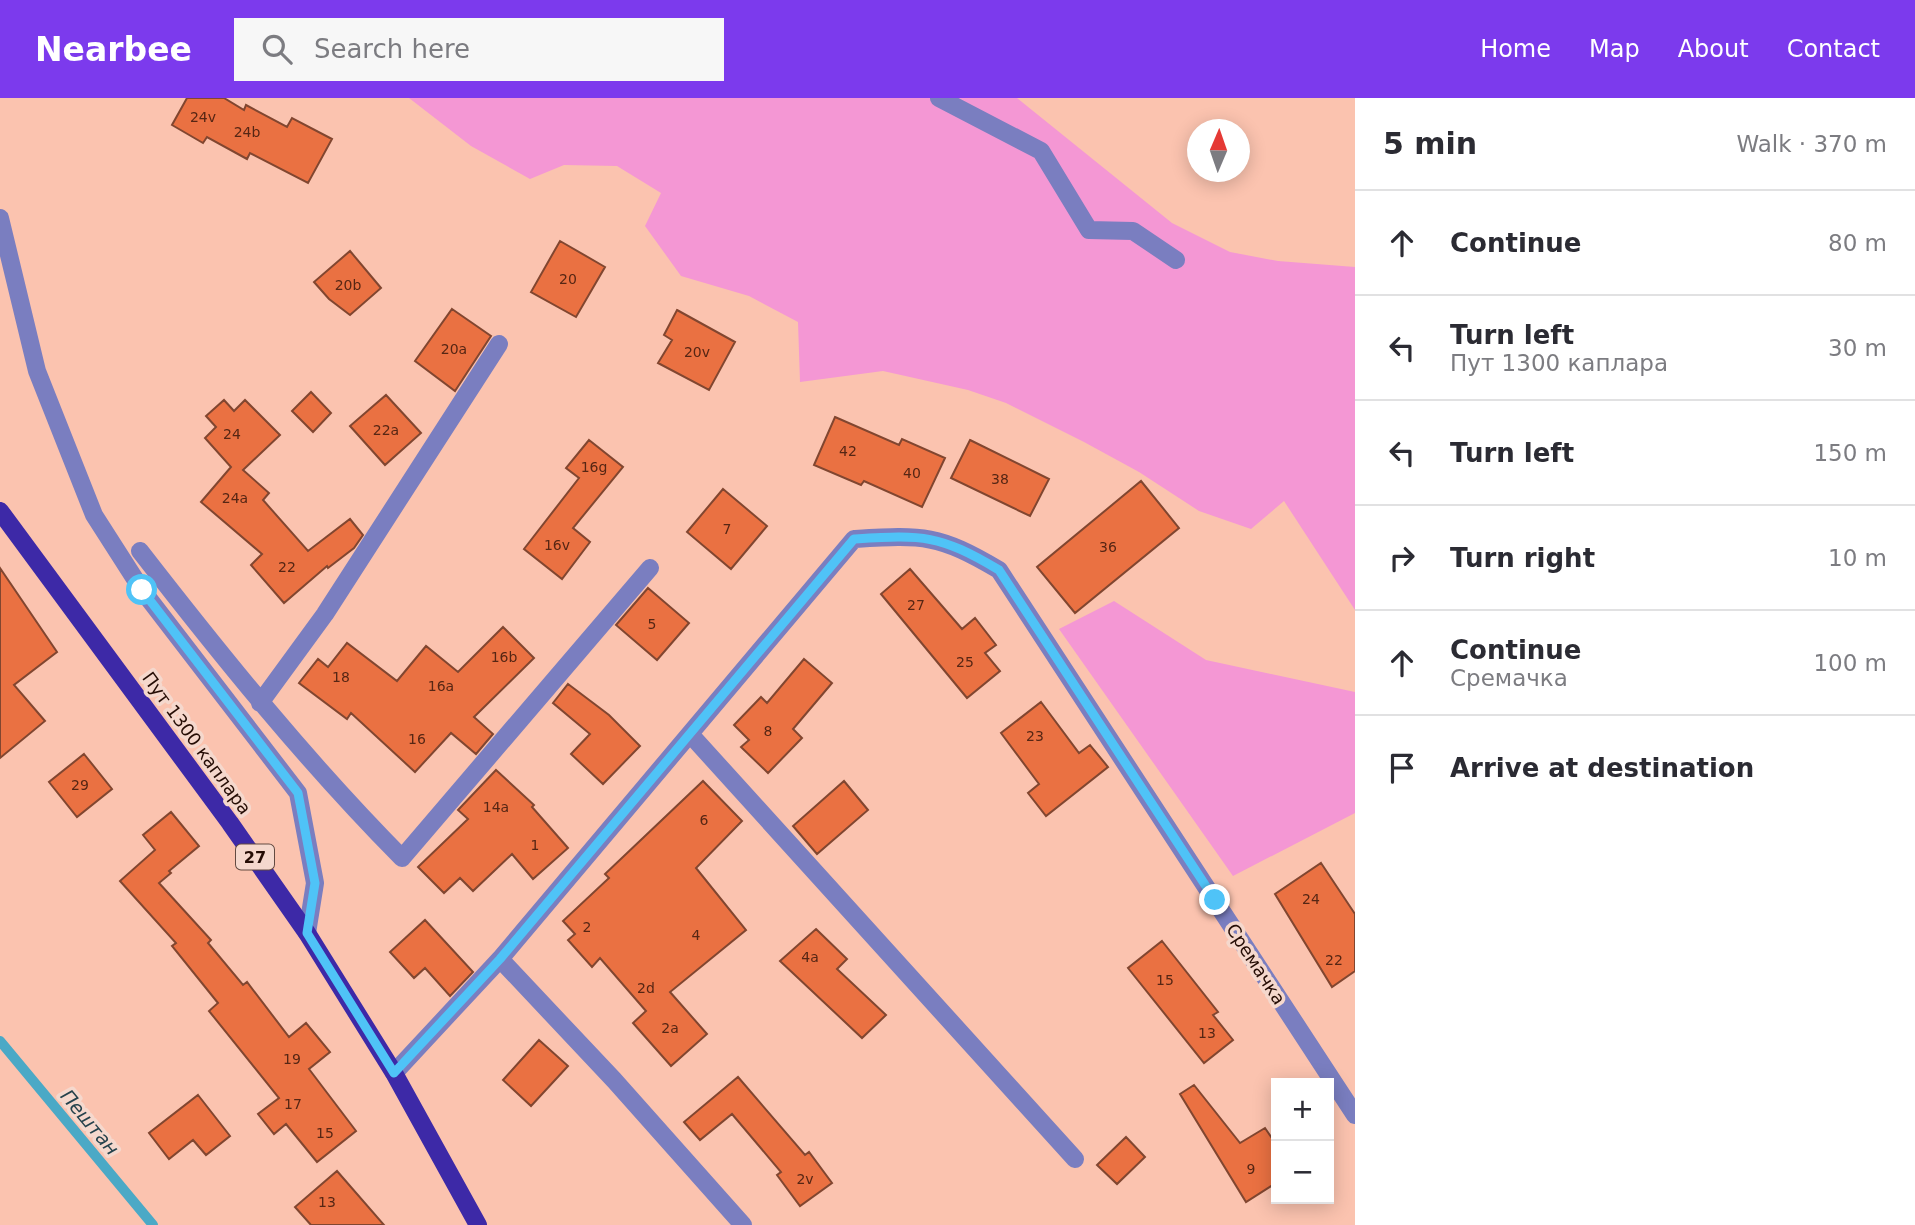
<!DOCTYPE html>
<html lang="en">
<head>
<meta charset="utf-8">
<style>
  :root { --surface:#fff; --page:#f7f7f7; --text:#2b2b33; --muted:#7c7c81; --line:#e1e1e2; --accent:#7c3aed }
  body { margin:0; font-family:"DejaVu Sans",sans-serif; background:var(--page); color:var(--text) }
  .controls { position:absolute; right:21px; bottom:21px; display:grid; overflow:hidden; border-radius:0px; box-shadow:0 4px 18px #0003 }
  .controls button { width:63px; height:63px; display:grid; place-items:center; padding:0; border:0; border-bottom:2px solid var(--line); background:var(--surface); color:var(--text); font:35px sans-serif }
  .compass { position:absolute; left:1187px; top:21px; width:63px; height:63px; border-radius:50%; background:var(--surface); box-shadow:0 4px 18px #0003; rotate:2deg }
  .stop { position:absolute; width:21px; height:21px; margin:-16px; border:5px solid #4fc3f7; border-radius:50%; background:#fff }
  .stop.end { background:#4fc3f7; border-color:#fff; box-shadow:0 2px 7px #0008 }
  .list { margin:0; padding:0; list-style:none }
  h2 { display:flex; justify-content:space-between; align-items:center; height:91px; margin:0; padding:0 28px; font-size:30px }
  h2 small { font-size:23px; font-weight:400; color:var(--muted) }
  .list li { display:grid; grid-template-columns:46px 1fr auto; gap:21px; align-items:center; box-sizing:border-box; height:105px; padding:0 28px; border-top:2px solid var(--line) }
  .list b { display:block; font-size:26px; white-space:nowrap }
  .list p { margin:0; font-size:23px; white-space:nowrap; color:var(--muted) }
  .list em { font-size:23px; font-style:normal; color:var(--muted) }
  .icon { flex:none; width:38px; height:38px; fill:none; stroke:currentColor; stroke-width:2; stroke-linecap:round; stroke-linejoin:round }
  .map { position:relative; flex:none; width:1355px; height:1127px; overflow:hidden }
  header { display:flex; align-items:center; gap:42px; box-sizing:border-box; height:98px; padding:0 35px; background:var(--accent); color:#fff }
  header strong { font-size:33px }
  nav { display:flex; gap:38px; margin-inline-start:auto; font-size:24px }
  .search { width:490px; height:63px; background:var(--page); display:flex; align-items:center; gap:18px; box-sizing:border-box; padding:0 24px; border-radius:0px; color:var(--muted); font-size:26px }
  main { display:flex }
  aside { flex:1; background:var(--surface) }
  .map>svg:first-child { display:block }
  .green { fill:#f497d4 }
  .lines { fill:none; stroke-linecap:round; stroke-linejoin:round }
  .stream { stroke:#4ba9c6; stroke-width:10 }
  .building { fill:#ea7142; stroke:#814630; stroke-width:2 }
  .minor { stroke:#7a7ec0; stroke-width:18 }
  .major { stroke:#3d29a7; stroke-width:18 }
  .route { stroke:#4fc3f7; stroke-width:9 }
  .labels { text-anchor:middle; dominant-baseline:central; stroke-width:7; stroke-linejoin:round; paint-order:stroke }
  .number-label { font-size:14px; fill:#562614 }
  .shield { fill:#f5d8cd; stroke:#634a41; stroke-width:2 }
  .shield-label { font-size:16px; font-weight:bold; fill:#250d05 }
  .street-label { font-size:18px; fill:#250d05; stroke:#f5d8cd }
  .water-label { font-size:19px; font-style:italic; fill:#25424c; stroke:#f5d8cd }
</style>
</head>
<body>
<header>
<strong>Nearbee</strong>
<div class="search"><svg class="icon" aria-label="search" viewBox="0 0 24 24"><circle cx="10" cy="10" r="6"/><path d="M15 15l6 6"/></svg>Search here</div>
<nav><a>Home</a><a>Map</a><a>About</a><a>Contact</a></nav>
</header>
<main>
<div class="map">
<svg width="1355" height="1127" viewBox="0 0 1355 1127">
  <rect width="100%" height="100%" fill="#fbc3af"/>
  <path class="green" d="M409,0h608l155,125 58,29 48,9 77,6v343l-71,-109 -33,28 -52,-18 -60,-39 -55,-30 -78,-39 -38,-13 -85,-19 -83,11 -2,-60 -49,-26 -68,-20 -36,-50 16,-33 -44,-27 -53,-1 -34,14 -59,-33z
    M1114,503l92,59 149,32v121l-122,63 -174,-247z"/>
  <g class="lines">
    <path class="stream" d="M0,943l153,184"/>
  </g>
  <path class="building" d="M187,0h37l20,12 2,-5 41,22 5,-9 40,21 -24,44 -58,-30 -3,6 -40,-22 -4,6 -31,-18z
    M560,143l45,26 -29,50 -45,-25z
    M350,153l31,37 -31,27 -21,-16 -15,-17z
    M452,211l39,27 -36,55 -40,-30z
    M677,212l58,32 -26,48 -51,-27 14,-23 -8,-5z
    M311,294l20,21 -18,19 -21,-21z
    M386,297l35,38 -36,32 -35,-39z
    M224,302l10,11 11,-11 35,35 -37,35 26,23 -6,7 45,51 42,-32 13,16 -9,13 -26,20 -1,-2 -43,37 -33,-38 11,-11 -61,-52 30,-35 -26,-29 11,-11 -10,-11z
    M835,319l64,28 3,-6 43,19 -23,49 -58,-26 -3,4 -47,-20z
    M589,342l34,27 -50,61 17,14 -28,37 -38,-30 55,-71 -13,-10z
    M970,342l79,39 -19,37 -79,-38z
    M1141,383l38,47 -104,85 -38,-46z
    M723,391l44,37 -36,43 -44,-37z
    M0,470l57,84 -43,33 31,36 -45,37z
    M910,471l52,60 13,-11 21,27 -11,8 15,18 -33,27 -86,-104z
    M648,490l41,35 -32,37 -41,-35z
    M503,529l31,31 -60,59 19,17 -17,20 -25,-21 -36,39 -64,-59 -4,6 -48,-36 19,-24 10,8 19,-24 50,38 29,-35 32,26z
    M804,561l28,24 -39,46 9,9 -34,35 -27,-26 8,-7 -15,-15 27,-28 6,6z
    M568,586l41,31 31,31 -37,38 -32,-30 19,-20 -37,-31z
    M1041,604l38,51 11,-8 18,22 -62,49 -18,-23 11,-9 -38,-51z
    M84,656l28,35 -35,28 -28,-35z
    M496,672l38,35 -2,2 36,41 -35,31 -21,-25 -39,37 -13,-13 -16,15 -26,-26 50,-48 -10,-9z
    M703,683l39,40 -46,47 50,62 -76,62 37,42 -36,32 -38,-43 13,-12 -46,-53 -8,9 -24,-27 7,-6 -12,-13 46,-43 -4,-4z
    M844,683l24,29 -51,44 -24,-28z
    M171,714l28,34 -30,25 2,2 -12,10 52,57 -3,3 35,42 4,-3 42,55 17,-14 24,29 -21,17 47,62 -39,31 -31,-38 -12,10 -16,-20 21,-16 -70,-87 9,-8 -46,-57 4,-3 -56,-62 35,-31 -12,-15z
    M1321,765l34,51v57l-23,16 -57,-93z
    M425,822l48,52 -23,24 -25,-28 -11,10 -24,-26z
    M816,831l31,30 -10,10 49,46 -24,23 -82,-77z
    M1162,843l56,71 -5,3 20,25 -29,23 -76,-95z
    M539,942l29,26 -37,40 -28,-26z
    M738,979l67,78 4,-3 23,31 -32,23 -23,-31 4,-3 -49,-58 -32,26 -16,-18z
    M1194,987l46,58 25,-15 11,16v39l-30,19 -66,-108z
    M198,997l32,41 -24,19 -13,-15 -24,19 -20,-26z
    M1126,1039l19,20 -28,27 -20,-19z
    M337,1073l47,54h-73l-16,-18z"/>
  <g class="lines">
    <path class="minor" d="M939,0l102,53 48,79 44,1 43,29
      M0,120l37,153 57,144 48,75 156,203 17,90 -8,50
      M140,453c83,107 167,211 262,307l248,-290
      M260,605l65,-89 174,-270
      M690,636l385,425
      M500,861l114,121 129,145
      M394,975l106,-114 354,-420c70,-4 84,-5 145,31l356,545"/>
    <path class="major" d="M0,413l230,312 77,110 87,140 84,152"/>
  </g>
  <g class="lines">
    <path class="route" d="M142,492l156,203 17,90 -8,50 87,140 106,-114 354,-420c70,-4 84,-5 145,31l216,330"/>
  </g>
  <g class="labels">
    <g class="number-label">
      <text x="203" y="19">24v</text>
      <text x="247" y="34">24b</text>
      <text x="568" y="181">20</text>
      <text x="348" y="187">20b</text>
      <text x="454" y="251">20a</text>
      <text x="697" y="254">20v</text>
      <text x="386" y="332">22a</text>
      <text x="232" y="336">24</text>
      <text x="848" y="353">42</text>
      <text x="594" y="369">16g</text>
      <text x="912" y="375">40</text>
      <text x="1000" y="381">38</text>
      <text x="235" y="400">24a</text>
      <text x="727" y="431">7</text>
      <text x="557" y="447">16v</text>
      <text x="1108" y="449">36</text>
      <text x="287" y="469">22</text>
      <text x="916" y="507">27</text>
      <text x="652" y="526">5</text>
      <text x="504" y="559">16b</text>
      <text x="965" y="564">25</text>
      <text x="341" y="579">18</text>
      <text x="441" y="588">16a</text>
      <text x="768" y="633">8</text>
      <text x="1035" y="638">23</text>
      <text x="417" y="641">16</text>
      <text x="80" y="687">29</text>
      <text x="496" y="709">14a</text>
      <text x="704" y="722">6</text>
      <text x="535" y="747">1</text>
      <text x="1311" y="801">24</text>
      <text x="587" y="829">2</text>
      <text x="696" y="837">4</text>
      <text x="810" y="859">4a</text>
      <text x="1334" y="862">22</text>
      <text x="1165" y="882">15</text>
      <text x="646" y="890">2d</text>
      <text x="670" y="930">2a</text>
      <text x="1207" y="935">13</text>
      <text x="292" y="961">19</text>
      <text x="293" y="1006">17</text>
      <text x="325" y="1035">15</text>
      <text x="1251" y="1071">9</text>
      <text x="805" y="1081">2v</text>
      <text x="327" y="1104">13</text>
    </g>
    <rect class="shield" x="236" y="746.5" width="38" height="25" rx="5"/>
    <g class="shield-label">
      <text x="255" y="759">27</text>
    </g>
    <g class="street-label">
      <text transform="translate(197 645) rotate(54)">Пут 1300 каплара</text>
      <text transform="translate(1256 866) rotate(57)">Сремачка</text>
    </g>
    <g class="water-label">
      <text transform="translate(90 1024) rotate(50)">Пештан</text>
    </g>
  </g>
</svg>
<div class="controls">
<button>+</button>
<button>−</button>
</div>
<svg class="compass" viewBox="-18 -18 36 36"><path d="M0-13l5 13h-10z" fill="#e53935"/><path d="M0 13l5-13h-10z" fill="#7c7c81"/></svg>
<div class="stop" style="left:142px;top:492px"></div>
<div class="stop end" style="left:1215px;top:802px"></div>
</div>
<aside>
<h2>5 min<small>Walk · 370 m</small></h2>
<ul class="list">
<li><svg class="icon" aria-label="ahead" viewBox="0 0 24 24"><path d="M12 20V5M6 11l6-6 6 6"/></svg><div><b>Continue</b></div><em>80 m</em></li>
<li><svg class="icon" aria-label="left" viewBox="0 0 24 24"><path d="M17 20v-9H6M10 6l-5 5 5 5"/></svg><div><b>Turn left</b><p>Пут 1300 каплара</p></div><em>30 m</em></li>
<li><svg class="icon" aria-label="left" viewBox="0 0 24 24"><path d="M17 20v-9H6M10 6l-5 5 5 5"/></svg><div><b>Turn left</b></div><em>150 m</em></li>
<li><svg class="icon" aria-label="right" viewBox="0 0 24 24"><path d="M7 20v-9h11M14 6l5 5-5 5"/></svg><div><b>Turn right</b></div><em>10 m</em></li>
<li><svg class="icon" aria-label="ahead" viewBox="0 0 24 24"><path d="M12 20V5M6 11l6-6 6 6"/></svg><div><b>Continue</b><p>Сремачка</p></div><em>100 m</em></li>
<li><svg class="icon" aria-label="arrive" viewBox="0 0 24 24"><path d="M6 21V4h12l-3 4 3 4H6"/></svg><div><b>Arrive at destination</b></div></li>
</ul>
</aside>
</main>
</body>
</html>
